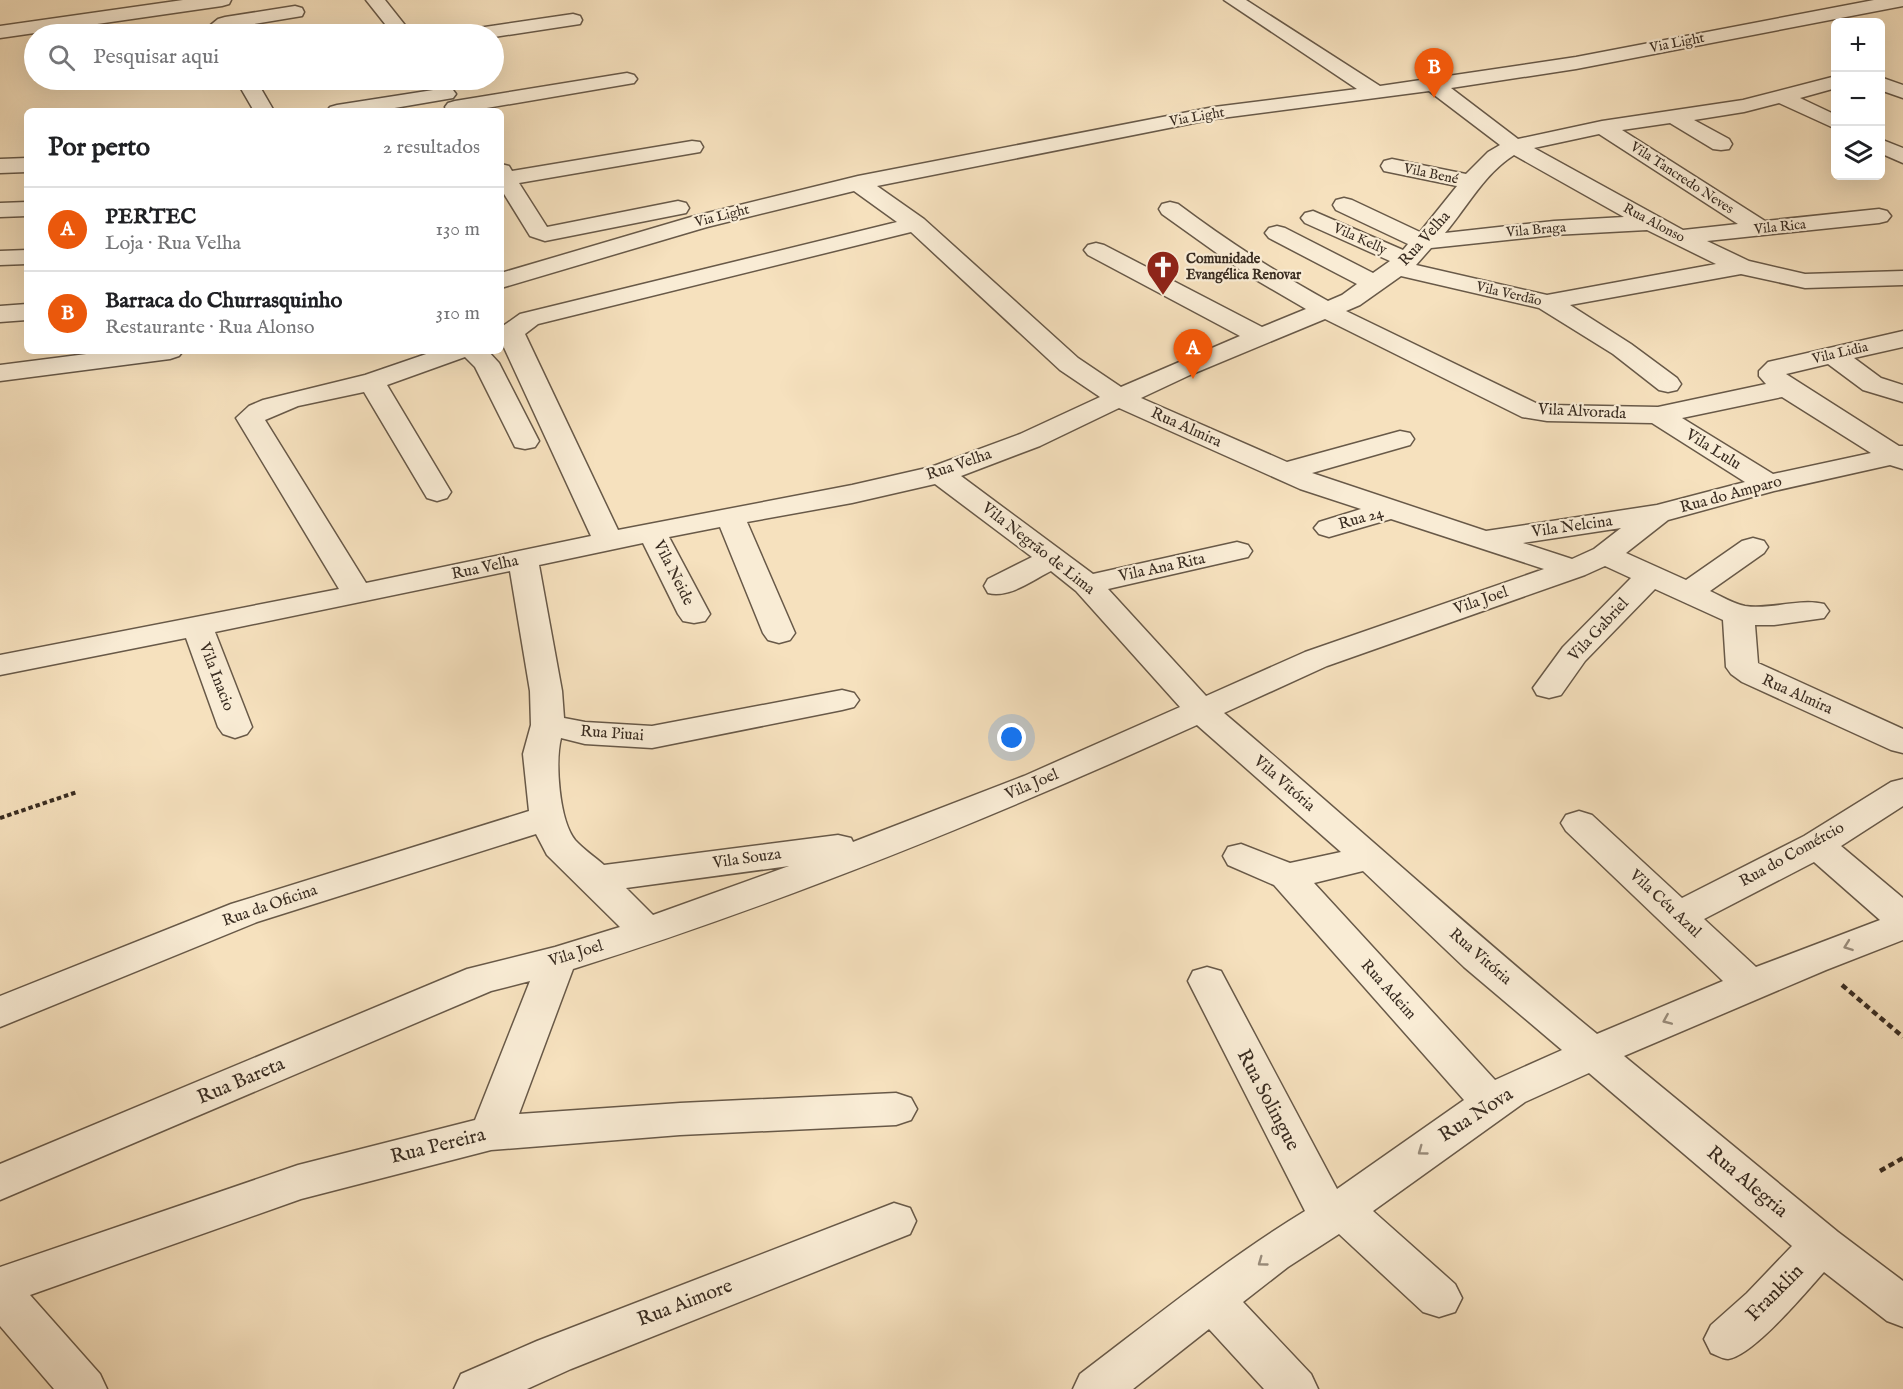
<!DOCTYPE html>
<html lang="pt">
<head>
<meta charset="utf-8">
<style>
  :root { --surface:#fff; --page:#f2f2f2; --text:#202124; --muted:#757577; --line:#e0e0e0; --accent:#ea580c }
  body { margin:0; font-family:"IM FELL English",serif; background:var(--page); color:var(--text) }
  .controls { position:absolute; right:18px; top:18px; display:grid; overflow:hidden; border-radius:9px; box-shadow:0 6px 24px #0002 }
  .controls button { width:54px; height:54px; display:grid; place-items:center; padding:0; border:0; border-bottom:2px solid var(--line); background:var(--surface); color:var(--text); font:30px sans-serif }
  .you { position:absolute; left:1012px; top:738px; width:21px; height:21px; margin:-15px; border:4px solid #fff; border-radius:50%; background:#1a73e8; box-shadow:0 0 0 9px #1a73e833 }
  .badge { display:grid; place-items:center; width:39px; height:39px; border-radius:50%; background:var(--accent); color:#fff; font-size:20px; font-weight:700 }
  .pin { position:absolute; translate:-50% -50px; filter:drop-shadow(0 2px 3px #0008) }
  .pin::after { content:''; position:absolute; top:32px; width:21px; height:18px; background:inherit; clip-path:polygon(0 0,100% 0,50% 100%) }
  .list { margin:0; padding:0; list-style:none }
  h2 { display:flex; justify-content:space-between; align-items:center; height:78px; margin:0; padding:0 24px; font-size:26px }
  h2 small { font-size:20px; font-weight:400; color:var(--muted) }
  .list li { display:grid; grid-template-columns:39px 1fr auto; gap:18px; align-items:center; box-sizing:border-box; height:84px; padding:0 24px; border-top:2px solid var(--line) }
  .list b { display:block; font-size:22px; white-space:nowrap }
  .list p { margin:0; font-size:20px; white-space:nowrap; color:var(--muted) }
  .list em { font-size:20px; font-style:normal; color:var(--muted) }
  .icon { flex:none; width:33px; height:33px; fill:none; stroke:currentColor; stroke-width:2; stroke-linecap:round; stroke-linejoin:round }
  .map { position:relative; flex:none; width:1903px; height:1389px; overflow:hidden }
  .search { position:absolute; background:var(--surface); box-shadow:0 6px 24px #0002; left:24px; top:24px; width:480px; height:66px; display:flex; align-items:center; gap:15px; box-sizing:border-box; padding:0 21px; border-radius:33px; color:var(--muted); font-size:22px }
  .panel { position:absolute; background:var(--surface); box-shadow:0 6px 24px #0002; left:24px; top:108px; width:480px; height:246px; border-radius:9px }
  .map>svg:first-child { display:block }
  .lines { fill:none; stroke-linecap:round; stroke-linejoin:round }
  .minor-casing { stroke:#685948; stroke-width:3 }
  .path-far1 { stroke:#392c21; stroke-width:4; stroke-dasharray:4.5 3; stroke-linecap:butt }
  .path { stroke:#392c21; stroke-width:4.5; stroke-dasharray:6 4; stroke-linecap:butt }
  .minor { fill:#f9ecd5; fill-rule:evenodd }
  .oneway { stroke:#998c7b }
  .labels { text-anchor:middle; dominant-baseline:central; stroke-width:4.5; stroke-linejoin:round; paint-order:stroke }
  .far-street-label { font-size:14px; fill:#392c21; stroke:#f9ecd5 }
  .far-poi-label { font-size:14px; font-weight:bold; fill:#392c21; stroke:#f9ecd5; text-anchor:start }
  .street-label { font-size:16px; fill:#392c21; stroke:#f9ecd5 }
  .near-street-label { font-size:20px; fill:#392c21; stroke:#f9ecd5 }
</style>
</head>
<body>
<div class="map">
<svg width="1903" height="1389" viewBox="0 0 1903 1389">
  <rect width="100%" height="100%" fill="#f6e1be"/>
  <filter id="stains"><feTurbulence type="fractalNoise" baseFrequency=".00333" numOctaves="4"/><feColorMatrix values="0 0 0 0 .2 0 0 0 0 .09 0 0 0 0 .02 0 0 0 .5 -.17"/></filter>
  <radialGradient id="worn" r=".72"><stop offset=".6" stop-color="#630" stop-opacity="0"/><stop offset="1" stop-color="#630" stop-opacity=".3"/></radialGradient>
  <g class="lines">
    <g class="minor-casing">
      <path id="minor" d="M183,0h48l-2,4 -7,2 -222,32v-12z
        M366,0h19l27,34h-19z
        M1224,0h22l134,86 196,-29 298,-57h29v6l-327,63 -125,19 67,51 84,-18 141,-21 93,-24v12l-36,10 36,17v14l-57,-26 -35,9 -50,8 35,19 3,5 -3,5 -8,1 -8,-1 -43,-26 -48,7 143,91 114,-12 8,2 4,5 -4,5 -8,2 -172,18 42,20 56,13 98,-3v14l-98,3 -64,-14 -171,31 61,39 46,34 4,6 -4,6 -9,2 -9,-2 -46,-36 -74,-46 -138,-32 -41,29 -14,6 192,93 9,1 111,2 108,-23 -7,-8v-5l9,-9 135,-31v16l-49,11 27,20 22,7v17l-40,-12 -35,-26 -42,10 113,72h4v23l-13,-4 -116,26 -106,29 -42,33 60,27 56,-39 11,-3 11,3 4,6 -4,6 -54,38c11,5 24,13 35,15 26,4 54,-8 79,-2l5,7 -5,7 -50,7h-19l3,38 145,66v24l-12,-3 -149,-68 -11,-8 -5,-7 -3,-47 -68,-31 -70,72 -24,34 -12,3 -12,-3 -4,-7 30,-41 68,-69 -26,-12 -20,9 -258,91 -103,47c125,106 246,217 373,321l126,-53 -157,-150 -5,-8 5,-8 13,-4 13,4 90,83 122,-62 87,-54 12,-3v27l-62,40 62,52v42l-77,30 -202,86 214,176 65,49v46l-16,-6 -63,-49c-18,20 -71,84 -96,87 -5,0 -12,-4 -17,-6l-7,-14 7,-14 36,-32 45,-47 -203,-173 -64,29 -152,109 82,73 7,14 -7,14 -16,5 -16,-5 -84,-78 -51,33 -45,35 68,72 7,15h-54l-55,-60 -76,60h-60l7,-15c74,-56 145,-114 225,-163l-117,-230 5,-10 14,-4 14,4 116,218 127,-89 -190,-215 -46,-20 -5,-9 5,-9 13,-3 49,19 51,-11 -144,-127c-203,92 -411,177 -624,244l-54,145 161,-11 216,-10 15,5 6,11 -6,11 -15,5 -216,10 -189,15 -190,49 -271,96 70,79 7,15h-53l-54,-63v-59l298,-102 177,-45 55,-139 -39,10 -491,209v-36l467,-195 88,-22 65,-20 -73,-72 -11,-21 -279,88 -257,105v-31l231,-92 298,-93 -6,-57 8,-29 -1,-34 -20,-120 -295,61 37,95 -5,7 -12,4 -12,-4 -5,-7 -32,-89 -186,37v-20l339,-66 -103,-171 13,-12 14,-6 102,-25 70,-24h53l11,12 40,78 -4,6 -10,2 -10,-2 -40,-80 -10,-10 -78,28 64,107 -4,6 -10,3 -10,-3 -63,-106 -66,14 -33,14 101,163 225,-47 -90,-195 2,-15 17,-12 377,-92 -43,-31 -147,36 -206,61v-15l190,-56 167,-41 356,-69 143,-18zM1429,91l71,54 -12,7 -22,22 -74,-15 -8,2 -3,5 3,5 73,15 -37,46 -68,-32 -8,-2 -8,2 -3,5 3,5 72,34 -5,6 -90,-39 -8,2 -4,5 4,5 85,38 -17,12 -88,-45 -8,-2 -8,2 -4,5 4,5 88,46 -15,11 -14,6c-53,-29 -102,-61 -150,-97l-8,-2 -8,2 -3,5 3,5 84,60 60,35 -44,18 -158,-82 -8,-2 -8,2 -4,5 4,5 152,81 -119,51 -43,-29 -154,-139 -47,-33 337,-67zM1599,134l139,90 -55,6 -149,-82zM1514,155l110,62 -70,4 -109,12c23,-27 39,-59 69,-78zM1647,230l69,34 -169,31 -131,-30 15,-17 123,-13zM911,232l149,138 40,27 -80,37 -89,33 -79,18 -234,45 -93,-196 13,-10zM1325,319l197,98 25,4 105,2 93,59 -88,23 -171,26 -174,-58 98,-28 4,-6 -4,-6 -10,-2 -113,31 -146,-64 49,-23zM1782,397l89,56 -98,21 -91,-56zM1119,408l181,81 61,20 -42,13 -5,6 5,6 10,3 62,-18 153,50 -239,83 -99,44 -98,-107 140,-32 4,-6 -4,-6 -11,-3 -144,32 -132,-98 79,-30zM935,484l97,73 -44,22 -4,7 4,7c22,5 43,-12 63,-22l25,20 104,116 -156,69 -171,66 -2,-4 -13,-3 -234,30c-9,-8 -21,-16 -29,-25 -16,-20 -20,-78 -14,-102l24,6 67,4 190,-38 12,-3 5,-7 -5,-7 -12,-3 -190,36 -67,-4 -21,-4 -2,-27 -23,-126 104,-22 35,71 5,7 11,2 11,-2 5,-7 -41,-77 51,-10 43,106 5,7 11,3 11,-3 5,-7 -48,-111 105,-19zM1621,528l-27,21 -22,10 -49,-16zM1814,862l66,58 -124,47 -52,-48zM789,866l-136,49 -27,-27zM1363,871l101,96 98,83 -67,30 -181,-197z
        M295,6l7,2 2,4 -2,4 -72,12 -2,2 2,4h-18l-5,-6 11,-9 7,-2z
        M573,14l7,2 2,4 -2,4 -86,13v-3h-26l3,-4 7,-2z
        M627,73l7,2 3,4 -3,4 -165,28h-22l-2,-4 3,-4 7,-2z
        M1880,77l23,8v13l-23,-8z
        M236,80h20l18,31h-20z
        M446,88l7,2 3,4 -3,4 -76,13h-50l3,-4 7,-2z
        M1880,139l23,9v15l-23,-10z
        M692,141l8,1 3,5 -3,5 -181,31 28,44 131,-26 8,2 3,5 -3,5 -141,28 -15,-5 -29,-47v-25l8,2 3,5z
        M27,158v14l-27,1v-14z
        M27,202v14l-27,1v-14z
        M27,250v14l-27,1v-14z
        M27,304v16l-27,2v-16z
        M110,351h73l-4,5 -9,3 -170,22v-16z
        M894,1203l16,5 6,13 -6,13 -339,135 -44,20h-73l7,-15 76,-33z"/>
    </g>
    <path class="path-far1" d="M0,818l77,-26"/>
    <path class="path" d="M1842,985l61,52
      M1880,1171l23,-13"/>
    <use href="#minor" class="minor"/>
  </g>
  <defs><path id="oneway-chevron" d="M-2-3.5L2.5 0L-2 3.5" fill="none" stroke-width="1.6" stroke-linecap="round" stroke-linejoin="round" transform="scale(1.5)"/></defs>
  <g class="oneway">
    <use href="#oneway-chevron" transform="translate(1848 946) rotate(160)"/>
    <use href="#oneway-chevron" transform="translate(1667 1020) rotate(157)"/>
    <use href="#oneway-chevron" transform="translate(1422 1151) rotate(144)"/>
    <use href="#oneway-chevron" transform="translate(1262 1262) rotate(144)"/>
  </g>
  <defs>
    <g id="church-pin" transform="scale(1.725)"><path d="M0 17L-7.5 6A9.5 9.5 0 1 1 7.5 6Z" fill="#8f2418" stroke="#f9ecd5"/><path d="M-1.2-6h2.4v3.5h3.3v2.4h-3.3V6h-2.4V-.1h-3.3v-2.4h3.3Z" fill="#fff"/></g>
  </defs>
  <g fill-rule="evenodd">
    <use href="#church-pin" x="1163" y="267"/>
  </g>
  <g class="labels">
    <g class="far-street-label">
      <text transform="translate(1677 43) rotate(-11)">Via Light</text>
      <text transform="translate(1197 117) rotate(-10)">Via Light</text>
      <text transform="translate(1431 174) rotate(12)">Vila Bené</text>
      <text transform="translate(1682 178) rotate(33)">Vila Tancredo Neves</text>
      <text transform="translate(722 216) rotate(-14)">Via Light</text>
      <text transform="translate(1654 223) rotate(28)">Rua Alonso</text>
      <text transform="translate(1780 227) rotate(-6)">Vila Rica</text>
      <text transform="translate(1536 230) rotate(-5)">Vila Braga</text>
      <text transform="translate(1360 239) rotate(24)">Vila Kelly</text>
      <text transform="translate(1509 294) rotate(13)">Vila Verdão</text>
      <text transform="translate(1840 353) rotate(-13)">Vila Lidia</text>
    </g>
    <g class="far-poi-label">
      <text x="1186" y="259">Comunidade<tspan x="1186" dy="16">Evangélica Renovar</tspan></text>
    </g>
    <g class="street-label">
      <text transform="translate(1425 239) rotate(-48)">Rua Velha</text>
      <text transform="translate(1582 412) rotate(3)">Vila Alvorada</text>
      <text transform="translate(1186 428) rotate(24)">Rua Almira</text>
      <text transform="translate(1713 450) rotate(32)">Vila Lulu</text>
      <text transform="translate(959 465) rotate(-19)">Rua Velha</text>
      <text transform="translate(1731 495) rotate(-15)">Rua do Amparo</text>
      <text transform="translate(1361 519) rotate(-16)">Rua 24</text>
      <text transform="translate(1572 527) rotate(-8)">Vila Nelcina</text>
      <text transform="translate(1038 549) rotate(38)">Vila Negrão de Lima</text>
      <text transform="translate(485 568) rotate(-12)">Rua Velha</text>
      <text transform="translate(1162 568) rotate(-12)">Vila Ana Rita</text>
      <text transform="translate(673 573) rotate(63)">Vila Neide</text>
      <text transform="translate(1481 601) rotate(-19)">Vila Joel</text>
      <text transform="translate(1599 630) rotate(-47)">Vila Gabriel</text>
      <text transform="translate(216 677) rotate(69)">Vila Inacio</text>
      <text transform="translate(1797 695) rotate(24)">Rua Almira</text>
      <text transform="translate(612 734) rotate(4)">Rua Piuai</text>
      <text transform="translate(1284 784) rotate(41)">Vila Vitória</text>
      <text transform="translate(1032 785) rotate(-23)">Vila Joel</text>
      <text transform="translate(1792 855) rotate(-29)">Rua do Comércio</text>
      <text transform="translate(747 859) rotate(-8)">Vila Souza</text>
      <text transform="translate(1665 904) rotate(43)">Vila Céu Azul</text>
      <text transform="translate(270 906) rotate(-19)">Rua da Oficina</text>
      <text transform="translate(576 954) rotate(-17)">Vila Joel</text>
      <text transform="translate(1480 957) rotate(41)">Rua Vitória</text>
      <text transform="translate(1388 990) rotate(48)">Rua Adeim</text>
    </g>
    <g class="near-street-label">
      <text transform="translate(241 1081) rotate(-23)">Rua Bareta</text>
      <text transform="translate(1268 1100) rotate(62)">Rua Solingue</text>
      <text transform="translate(1476 1115) rotate(-33)">Rua Nova</text>
      <text transform="translate(438 1146) rotate(-14)">Rua Pereira</text>
      <text transform="translate(1747 1182) rotate(40)">Rua Alegria</text>
      <text transform="translate(1775 1293) rotate(-45)">Franklin</text>
      <text transform="translate(685 1303) rotate(-21)">Rua Aimore</text>
    </g>
  </g>
  <rect width="100%" height="100%" filter="url(#stains)"/>
  <rect width="100%" height="100%" fill="url(#worn)"/>
</svg>
<div class="controls">
<button>+</button>
<button>−</button>
<button><svg class="icon" aria-label="layers" viewBox="0 0 24 24"><path d="M12 4l9 5-9 5-9-5zM3 14l9 5 9-5"/></svg></button>
</div>
<div class="you"></div>
<div class="pin badge" style="left:1193px;top:379px">A</div>
<div class="pin badge" style="left:1434px;top:98px">B</div>
<div class="search"><svg class="icon" aria-label="search" viewBox="0 0 24 24"><circle cx="10" cy="10" r="6"/><path d="M15 15l6 6"/></svg>Pesquisar aqui</div>
<section class="panel">
<h2>Por perto<small>2 resultados</small></h2>
<ul class="list">
<li><span class="badge">A</span><div><b>PERTEC</b><p>Loja · Rua Velha</p></div><em>130 m</em></li>
<li><span class="badge">B</span><div><b>Barraca do Churrasquinho</b><p>Restaurante · Rua Alonso</p></div><em>310 m</em></li>
</ul>
</section>
</div>
</body>
</html>
